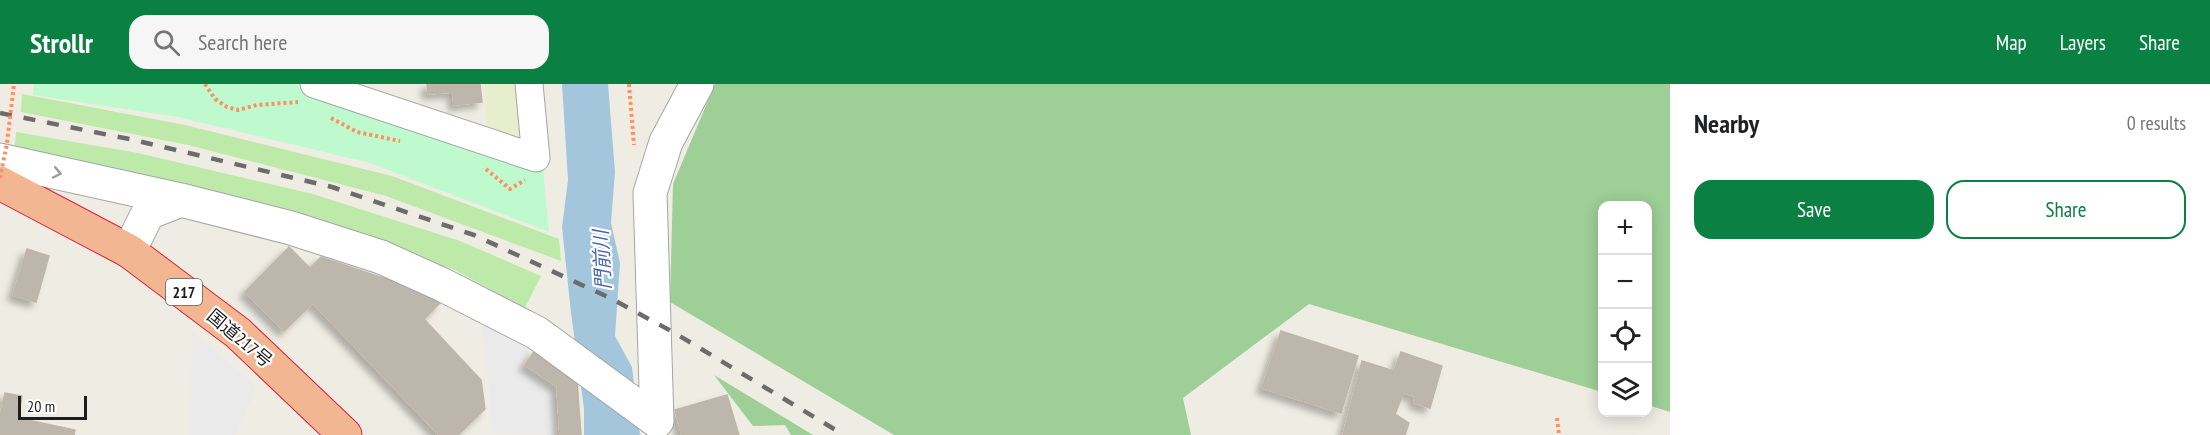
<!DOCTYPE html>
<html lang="en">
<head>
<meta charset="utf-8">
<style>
  :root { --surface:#fff; --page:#f6f6f6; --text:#202124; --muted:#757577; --line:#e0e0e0; --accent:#0b8043 }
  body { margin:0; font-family:"PT Sans Narrow","Noto Sans JP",sans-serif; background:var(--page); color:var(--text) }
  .controls { position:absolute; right:18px; bottom:18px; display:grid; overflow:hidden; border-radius:12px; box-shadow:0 3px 15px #0003 }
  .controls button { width:54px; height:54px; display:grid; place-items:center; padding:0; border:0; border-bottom:2px solid var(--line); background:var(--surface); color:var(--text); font:30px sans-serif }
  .scale { position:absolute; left:18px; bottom:15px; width:69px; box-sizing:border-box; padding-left:6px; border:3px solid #1e1e1e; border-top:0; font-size:16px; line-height:21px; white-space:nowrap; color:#1e1e1e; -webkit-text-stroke:4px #fff; paint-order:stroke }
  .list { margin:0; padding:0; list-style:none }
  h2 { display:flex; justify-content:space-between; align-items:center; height:78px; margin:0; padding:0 24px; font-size:26px }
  h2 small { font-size:20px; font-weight:400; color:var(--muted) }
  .actions { display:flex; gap:12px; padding:18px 24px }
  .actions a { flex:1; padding:14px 0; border:2px solid var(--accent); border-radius:18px; text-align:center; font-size:21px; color:var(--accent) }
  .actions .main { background:var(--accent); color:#fff }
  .icon { flex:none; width:33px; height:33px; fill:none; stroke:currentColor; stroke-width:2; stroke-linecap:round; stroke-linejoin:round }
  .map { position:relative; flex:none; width:1670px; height:351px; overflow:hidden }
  header { display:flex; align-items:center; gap:36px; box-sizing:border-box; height:84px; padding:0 30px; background:var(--accent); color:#fff }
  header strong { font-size:28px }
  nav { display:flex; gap:33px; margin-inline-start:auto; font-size:21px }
  .search { width:420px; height:54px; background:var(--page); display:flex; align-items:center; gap:15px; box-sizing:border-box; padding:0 21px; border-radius:18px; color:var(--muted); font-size:22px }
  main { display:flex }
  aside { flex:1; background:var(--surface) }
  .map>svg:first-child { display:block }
  .farmland { fill:#e6eece }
  .grass { fill:#bdeaa8 }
  .forest { fill:#9ecf97 }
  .park { fill:#bfface }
  .parking { fill:#eaeaea }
  .water { fill:#a3c6dd }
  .building { fill:#bcb6ad; stroke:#c1b6a6; stroke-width:1.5; filter:url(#shadow) }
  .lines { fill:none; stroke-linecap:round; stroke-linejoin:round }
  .minor-casing { stroke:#a5a5a5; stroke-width:29 }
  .tertiary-casing { stroke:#a5a5a5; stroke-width:35 }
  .trunk-casing { stroke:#dc2142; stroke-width:35 }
  .path { stroke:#fb9068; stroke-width:4; stroke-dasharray:3 3; stroke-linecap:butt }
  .minor { stroke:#fff; stroke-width:27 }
  .tertiary { stroke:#fff; stroke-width:33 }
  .trunk { stroke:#f2b692; stroke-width:33 }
  .rail { stroke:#6c6c6c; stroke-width:4.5; stroke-dasharray:12 12; stroke-linecap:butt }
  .path-bridge { stroke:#fb9068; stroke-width:4; stroke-dasharray:3 3; stroke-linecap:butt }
  .oneway { stroke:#9a9a9a }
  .labels { text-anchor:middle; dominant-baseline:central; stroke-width:4.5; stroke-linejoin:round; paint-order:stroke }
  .shield { fill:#fff; stroke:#626262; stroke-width:1.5 }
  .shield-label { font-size:16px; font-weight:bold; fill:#1e1e1e }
  .street-label { font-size:18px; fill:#1e1e1e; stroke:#fff }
  .water-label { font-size:20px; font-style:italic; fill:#496aae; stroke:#fff }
</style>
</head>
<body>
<header>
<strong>Strollr</strong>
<div class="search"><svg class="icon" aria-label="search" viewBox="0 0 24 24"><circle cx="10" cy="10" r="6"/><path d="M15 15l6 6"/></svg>Search here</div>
<nav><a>Map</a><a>Layers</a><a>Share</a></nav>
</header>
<main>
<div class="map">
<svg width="1670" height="351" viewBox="0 0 1670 351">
  <defs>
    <filter id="shadow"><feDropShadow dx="-5.5" dy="5.5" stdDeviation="3" flood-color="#0004"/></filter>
  </defs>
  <rect width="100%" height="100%" fill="#efede3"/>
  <path class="farmland" d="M484,0h38l-1,60 -34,-9z"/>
  <path class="grass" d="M22,10l163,31 207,51 167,63 2,22 -175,-65 -198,-51 -167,-33z
    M16,48l122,21 175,41 147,47 81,35 -16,32 -72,-39 -64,-21 -375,-93z"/>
  <path class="forest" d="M715,0h955v328l-22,-7v-199h-46v186l-293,-88 -126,94 8,37h-297l-224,-133 3,-118z
    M714,291l99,60h-22l-6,-10 -32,1z"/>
  <path class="park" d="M34,0h260l249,84 6,64 -179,-69 -192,-46 -145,-22z"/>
  <path class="parking" d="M482,235l49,32 -9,16 32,21 2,47 -63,-2z
    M192,246l65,57 -22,48h-45z"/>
  <path class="water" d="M562,0h46l7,88 -4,51 9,40 -5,73 17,31 8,68h-56v-26l-13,-96 -9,-86 6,-47z"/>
  <path class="building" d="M427,0h53l2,18 -28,3 -1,-13 -25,2z
    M289,163l21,21 11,-11 95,32 25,13 -17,17 57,61 4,29 -27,26h-19l-126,-132 -29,28 -39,-39z
    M27,165l22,7 -13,46 -23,-7z
    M1281,247l77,25 -17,57 -79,-25z
    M535,266l42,30 4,55h-21l-3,-49 -32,-21z
    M1401,268l41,14 -12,42 -16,-5 1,-6 -11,-5 -9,22 14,9 -4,12h-62l19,-74 32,10z
    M5,309l17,3 -4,22 57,12 -1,5h-74v-18z
    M727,311l12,40h-57l-7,-25z"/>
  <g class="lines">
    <g class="minor-casing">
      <path id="minor" d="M314,0l222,74 -7,-74"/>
    </g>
    <g class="tertiary-casing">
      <path id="tertiary" d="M0,76l181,40 110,28 90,29 62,28 94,48 120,88
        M129,167l19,-38 33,-13
        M657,337l-7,-228 16,-51 31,-58"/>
    </g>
    <g class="trunk-casing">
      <path id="trunk" d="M0,99l129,68 109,82 107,102"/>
    </g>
    <path class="path" d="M205,0l10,15 12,8 11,3 19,-5 41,-3
      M629,0l5,61
      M331,34l26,14 43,9
      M486,85l24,20 15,-9
      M1557,334l2,17"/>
    <use href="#minor" class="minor"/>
    <use href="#tertiary" class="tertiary"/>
    <use href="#trunk" class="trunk"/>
    <path class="rail" d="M0,29l134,27 198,47 142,48 136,63 63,34 171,103"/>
    <path class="path-bridge" d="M0,94l7,-35 7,-59"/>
  </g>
  <defs><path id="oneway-chevron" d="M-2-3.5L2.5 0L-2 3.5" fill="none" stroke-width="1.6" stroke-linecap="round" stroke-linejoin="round" transform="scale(1.5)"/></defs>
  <use class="oneway" href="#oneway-chevron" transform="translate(57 89) rotate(12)"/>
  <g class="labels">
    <rect class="shield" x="166" y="195" width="36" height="26" rx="4.5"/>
    <g class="shield-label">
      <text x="184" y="208">217</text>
    </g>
    <g class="street-label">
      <text transform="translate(240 254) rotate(40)">国道217号</text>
    </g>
    <g class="water-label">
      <text transform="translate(602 176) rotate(-93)">門前川</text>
    </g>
  </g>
</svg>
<div class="controls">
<button>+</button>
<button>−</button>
<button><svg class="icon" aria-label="locate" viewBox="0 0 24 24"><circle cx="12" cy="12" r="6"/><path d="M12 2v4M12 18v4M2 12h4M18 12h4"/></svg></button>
<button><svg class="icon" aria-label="layers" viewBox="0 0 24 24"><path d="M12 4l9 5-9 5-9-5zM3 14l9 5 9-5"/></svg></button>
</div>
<div class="scale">20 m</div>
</div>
<aside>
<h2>Nearby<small>0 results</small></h2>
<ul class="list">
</ul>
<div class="actions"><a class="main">Save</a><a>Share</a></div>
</aside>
</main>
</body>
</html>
